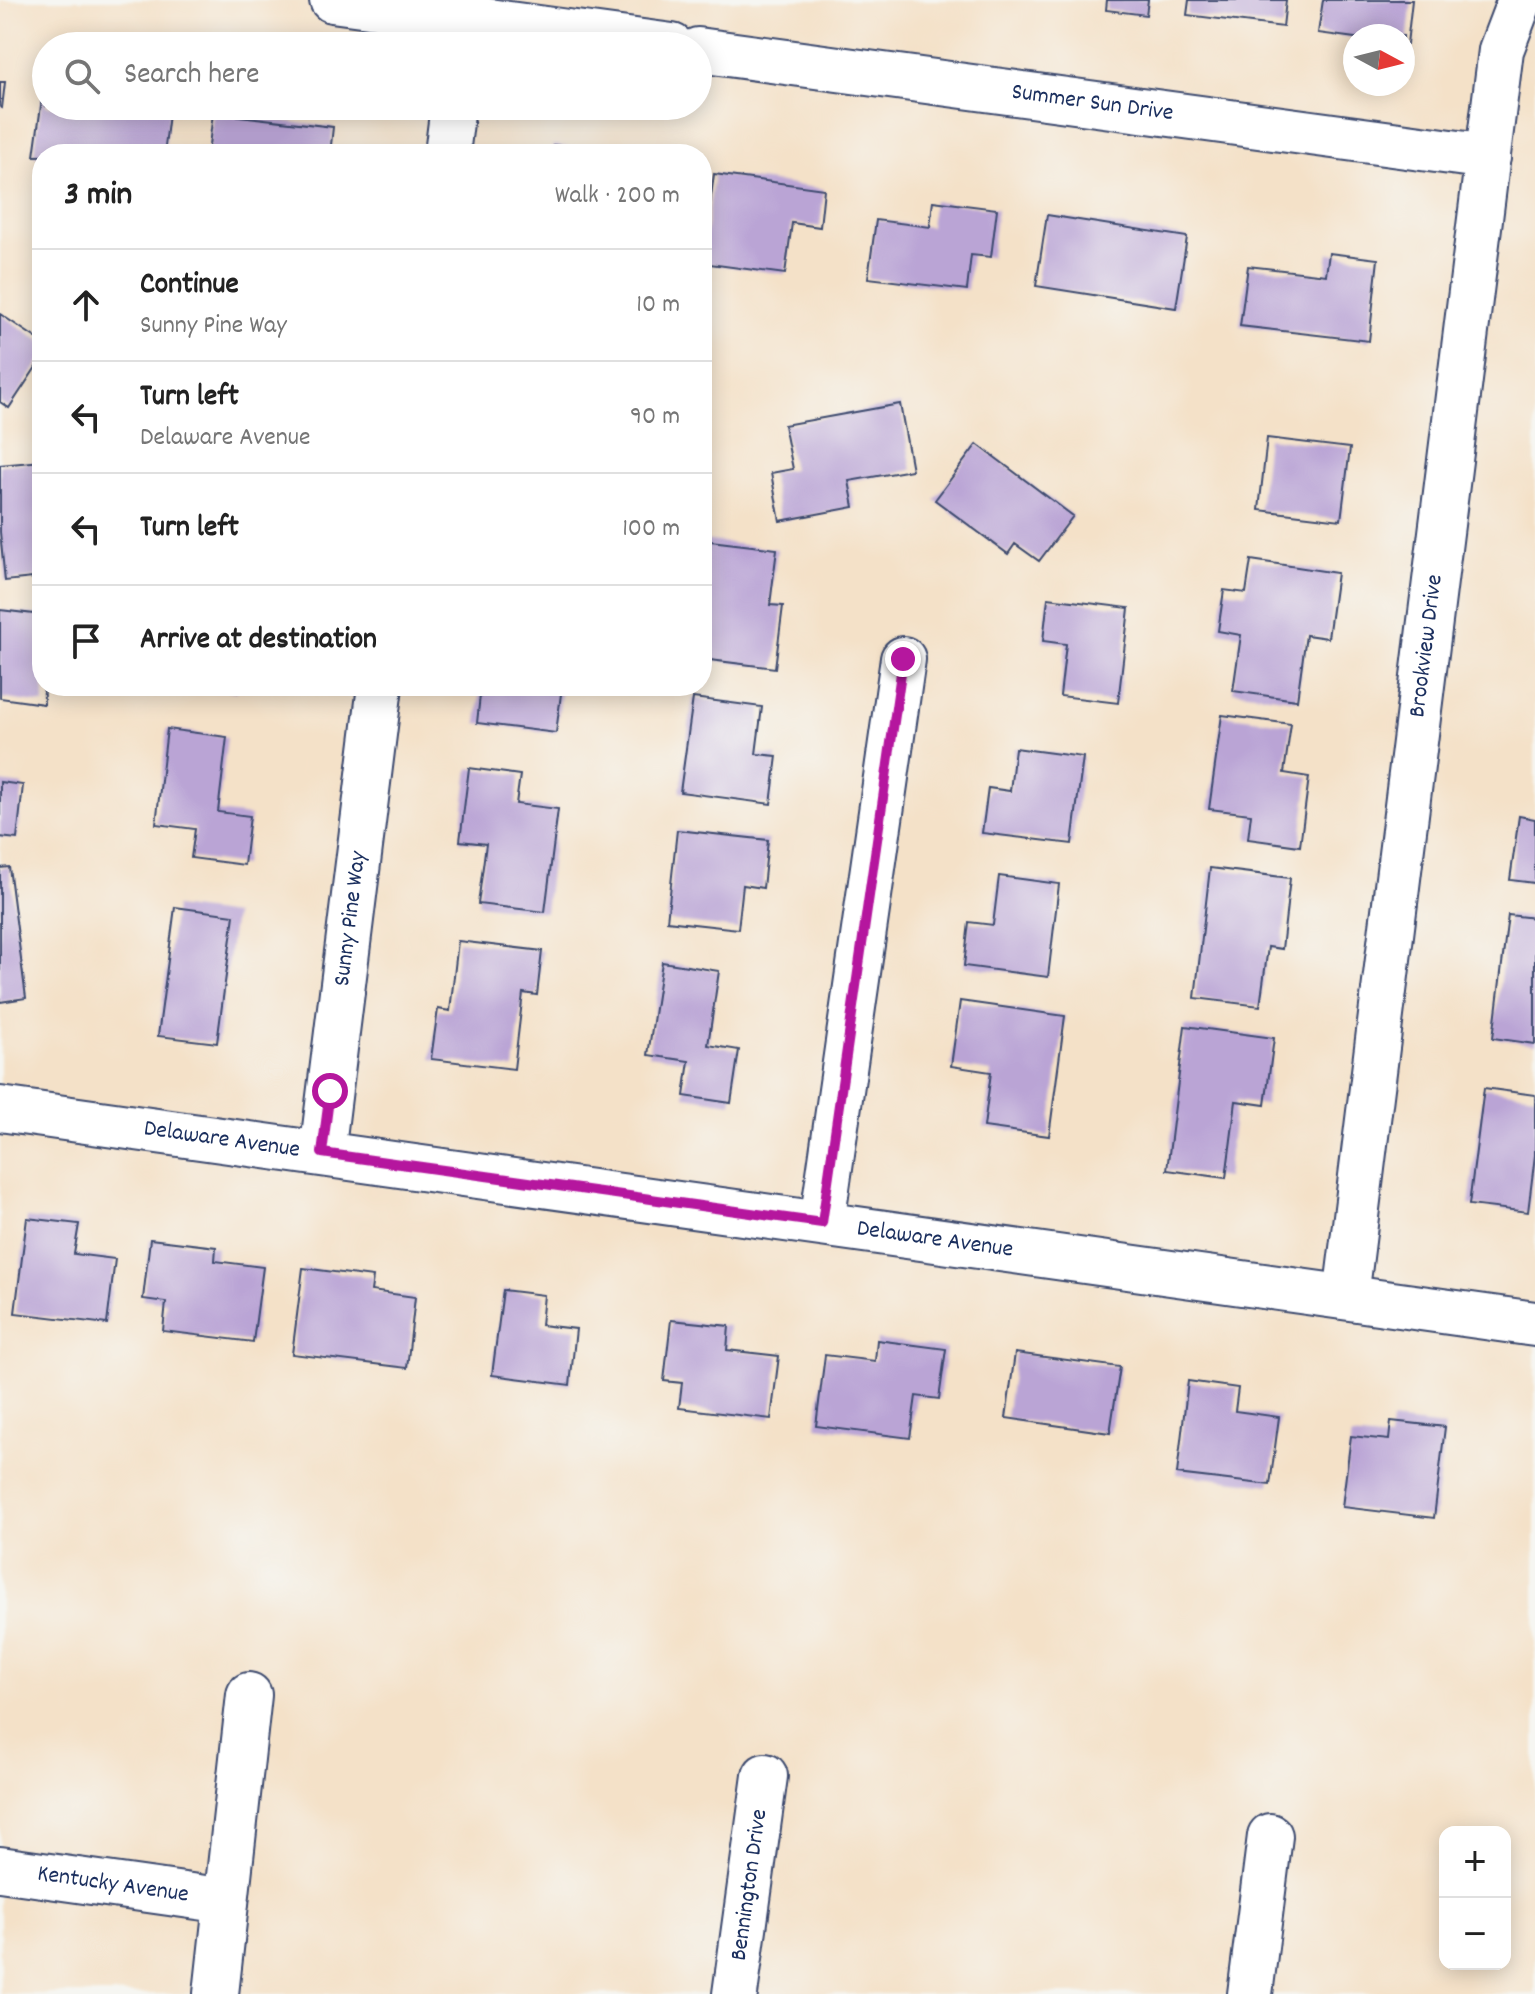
<!DOCTYPE html>
<html lang="en">
<head>
<meta charset="utf-8">
<style>
  :root { --surface:#fff; --page:#f2f2f2; --text:#222; --muted:#767676; --line:#e0e0e0 }
  body { margin:0; font-family:Dekko,sans-serif; background:var(--page); color:var(--text) }
  .controls { position:absolute; right:24px; bottom:24px; display:grid; overflow:hidden; border-radius:16px; box-shadow:0 4px 20px #0003 }
  .controls button { width:72px; height:72px; display:grid; place-items:center; padding:0; border:0; border-bottom:2px solid var(--line); background:var(--surface); color:var(--text); font:40px sans-serif }
  .compass { position:absolute; left:1343px; top:24px; width:72px; height:72px; border-radius:50%; background:var(--surface); box-shadow:0 4px 20px #0003; rotate:97deg }
  .stop { position:absolute; width:24px; height:24px; margin:-18px; border:6px solid #b5179e; border-radius:50%; background:#fff }
  .stop.end { background:#b5179e; border-color:#fff; box-shadow:0 2px 8px #0008 }
  .list { margin:0; padding:0; list-style:none }
  h2 { display:flex; justify-content:space-between; align-items:center; height:104px; margin:0; padding:0 32px; font-size:34px }
  h2 small { font-size:26px; font-weight:400; color:var(--muted) }
  .list li { display:grid; grid-template-columns:52px 1fr auto; gap:24px; align-items:center; box-sizing:border-box; height:112px; padding:0 32px; border-top:2px solid var(--line) }
  .list b { display:block; font-size:30px; white-space:nowrap }
  .list p { margin:0; font-size:26px; white-space:nowrap; color:var(--muted) }
  .list em { font-size:26px; font-style:normal; color:var(--muted) }
  .icon { flex:none; width:44px; height:44px; fill:none; stroke:currentColor; stroke-width:2; stroke-linecap:round; stroke-linejoin:round }
  .map { position:relative; flex:none; width:1535px; height:1994px; overflow:hidden }
  .search { position:absolute; background:var(--surface); box-shadow:0 4px 20px #0003; left:32px; top:32px; width:680px; height:88px; display:flex; align-items:center; gap:20px; box-sizing:border-box; padding:0 28px; border-radius:44px; color:var(--muted); font-size:30px }
  .panel { position:absolute; background:var(--surface); box-shadow:0 4px 20px #0003; left:32px; top:144px; width:680px; height:552px; border-radius:32px }
  .map>svg:first-child { display:block }
  .building { fill:#baa4d5 }
  .lines { fill:none; stroke-linecap:round; stroke-linejoin:round }
  .minor-casing { stroke:#3c4a6e; stroke-width:48 }
  .minor { stroke:#fff; stroke-width:44 }
  .route { stroke:#b5179e; stroke-width:10 }
  .labels { text-anchor:middle; dominant-baseline:central; stroke-width:7; stroke-linejoin:round; paint-order:stroke }
  .street-label { font-size:24px; fill:#1b2f5e; stroke:#f6f6f2 }
</style>
</head>
<body>
<div class="map">
<svg width="1535" height="1994" viewBox="0 0 1535 1994">
  <rect width="100%" height="100%" fill="#f6f6f2"/>
  <filter id="ink" filterUnits="userSpaceOnUse"><feTurbulence type="fractalNoise" baseFrequency=".0125" numOctaves="2"/><feDisplacementMap in="SourceGraphic" scale="16" xChannelSelector="R" yChannelSelector="G"/><feConvolveMatrix kernelMatrix="1 2 1 2 8 2 1 2 1" color-interpolation-filters="sRGB"/></filter>
  <filter id="wash" filterUnits="userSpaceOnUse"><feTurbulence type="fractalNoise" baseFrequency=".006" numOctaves="4" result="noise"/><feDisplacementMap in="SourceGraphic" scale="32" xChannelSelector="R" yChannelSelector="G"/><feGaussianBlur stdDeviation="1.8" result="paint"/><feColorMatrix in="noise" values="0 0 0 0 0 0 0 0 0 0 0 0 0 0 0 0 0 1.4 0 .05"/><feComposite in="paint" operator="in"/></filter>
  <g filter="url(#wash)">
    <rect width="100%" height="100%" fill="#f4e1c8"/>
    <g id="blocks">
      <path class="building" d="M1107,0h41l-2,15 -40,-5z
        M1189,0h97l-3,27 -96,-12z
        M1323,0h89l-5,44h-4v-8l-48,2 -37,-5z
        M0,82h5l-3,26 -2,-1z
        M44,84l2,22h124l-6,48 -130,2z
        M213,113l120,14 -3,27h-122z
        M553,145l55,7v2h-56z
        M714,174l110,15 -4,38 -28,-4 -7,51 -83,-11z
        M933,201l64,8 -6,48 -20,-2 -4,35 -99,-12 8,-58 54,7z
        M1047,215l140,22 -11,71 -140,-22z
        M1329,253l49,6 -9,82 -129,-15 8,-60 78,9z
        M0,314l42,28v16l-33,50 -9,-6z
        M900,404l12,66 -63,11 5,26 -74,14 -9,-48 22,-4 -9,-44z
        M1267,438l83,10 -9,72 -82,-10z
        M977,444l96,72 -34,45 -24,-17 -7,10 -73,-54z
        M42,461v116l-37,4 -5,-49v-67z
        M702,540l75,9 -7,56 13,1 -8,62 -73,-9z
        M1251,560l86,13 -9,65 -22,-3 -9,65 -64,-9 8,-56 -23,-4 6,-41 22,3z
        M1048,598l81,10 -11,95 -58,-7 6,-52 -23,-3z
        M0,610l42,5 2,89 -44,-6z
        M204,686h33v6z
        M481,686h81l-6,47 -79,-10z
        M693,698l69,9 -6,47 21,2 -6,48 -91,-12z
        M1222,715l69,9 -7,49 25,4 -9,69 -52,-7 3,-25 -42,-5z
        M167,729l60,8 -9,75 32,4 -6,49 -53,-7 4,-29 -39,-5z
        M1015,748l68,9 -11,87 -90,-11 6,-45 22,3z
        M469,768l51,7 -4,29 42,5 -13,103 -67,-8 8,-60 -26,-3z
        M0,782l23,3 -6,54 -17,-2z
        M1519,816l16,3v64l-25,-3z
        M677,830l91,10 -5,48 -20,-3 -5,44 -71,-8z
        M9,867l17,131 -26,4v-134z
        M1210,868l80,10 -8,71 -14,-2 -8,59 -65,-8z
        M999,876l60,8 -11,93 -84,-11 5,-44 24,3z
        M175,907l59,8 -17,128 -59,-7z
        M1508,915l27,3v126l-42,-6z
        M458,941l84,10 -5,44 -14,-2 -9,76 -83,-10 7,-50 12,2z
        M662,962l57,9 -11,74 31,5 -8,53 -47,-7 5,-35 -41,-6z
        M960,1001l105,15 -16,120 -65,-9 7,-55 -40,-6z
        M1185,1026l89,12 -9,67 -29,-4 -10,77 -59,-8z
        M1484,1088l51,7v60l-7,57 -59,-7z
        M27,1218l52,6 -5,30 41,5 -8,65 -92,-11z
        M150,1239l66,8 -1,14 48,6 -10,75 -90,-11 3,-29 -23,-3z
        M303,1268l70,9 -2,14 44,6 -8,71 -115,-14z
        M503,1290l41,5 -3,30 35,4 -6,56 -78,-10z
        M671,1320l58,6 -2,24 52,6 -8,63 -92,-11 3,-25 -18,-2z
        M877,1340l69,9 -7,50 -23,-3 -6,42 -94,-12 9,-71 50,6z
        M1015,1353l105,14 -10,66 -104,-15z
        M1188,1381l50,7 -3,23 44,6 -9,68 -93,-11z
        M1391,1421l54,6 -11,91 -92,-11 9,-71 38,4z"/>
    </g>
  </g>
  <g filter="url(#ink)">
    <use href="#blocks" fill-opacity="0" stroke="#3c4a6e" stroke-width="2"/>
    <g class="lines">
      <g class="minor-casing">
        <g id="minor">
          <path d="M332,0l340,46"/>
          <path id="s1" d="M698,50l790,107"/>
          <path d="M447,154l6,-48"/>
          <path id="s2" d="M0,1109l1535,215"/>
          <path id="s3" d="M322,1153l58,-467"/>
          <path d="M822,1223l81,-564"/>
          <path id="s4" d="M1346,1297l155,-1247 19,-50"/>
          <path id="s5" d="M0,1869l226,32"/>
          <path d="M216,1994l33,-299"/>
          <path id="s6" d="M735,1994l30,-218"/>
          <path d="M1250,1994l20,-158"/>
        </g>
      </g>
      <use href="#minor" class="minor"/>
    </g>
  </g>
  <g class="lines" filter="url(#ink)">
    <path class="route" d="M330,1091l-8,62 500,70 81,-564"/>
  </g>
  <g class="labels">
    <g class="street-label">
      <text stroke="none"><textPath href="#s1" startOffset="398">Summer Sun Drive</textPath></text>
      <text stroke="none"><textPath href="#s4" startOffset="656">Brookview Drive</textPath></text>
      <text stroke="none"><textPath href="#s3" startOffset="236">Sunny Pine Way</textPath></text>
      <text stroke="none"><textPath href="#s2" startOffset="224">Delaware Avenue</textPath></text>
      <text stroke="none"><textPath href="#s2" startOffset="944">Delaware Avenue</textPath></text>
      <text stroke="none"><textPath href="#s5" startOffset="114">Kentucky Avenue</textPath></text>
      <text stroke="none"><textPath href="#s6" startOffset="110">Bennington Drive</textPath></text>
    </g>
  </g>
</svg>
<div class="controls">
<button>+</button>
<button>−</button>
</div>
<svg class="compass" viewBox="-18 -18 36 36"><path d="M0-13l5 13h-10z" fill="#e53935"/><path d="M0 13l5-13h-10z" fill="#767676"/></svg>
<div class="stop" style="left:330px;top:1091px"></div>
<div class="stop end" style="left:903px;top:659px"></div>
<div class="search"><svg class="icon" aria-label="search" viewBox="0 0 24 24"><circle cx="10" cy="10" r="6"/><path d="M15 15l6 6"/></svg>Search here</div>
<section class="panel">
<h2>3 min<small>Walk · 200 m</small></h2>
<ul class="list">
<li><svg class="icon" aria-label="ahead" viewBox="0 0 24 24"><path d="M12 20V5M6 11l6-6 6 6"/></svg><div><b>Continue</b><p>Sunny Pine Way</p></div><em>10 m</em></li>
<li><svg class="icon" aria-label="left" viewBox="0 0 24 24"><path d="M17 20v-9H6M10 6l-5 5 5 5"/></svg><div><b>Turn left</b><p>Delaware Avenue</p></div><em>90 m</em></li>
<li><svg class="icon" aria-label="left" viewBox="0 0 24 24"><path d="M17 20v-9H6M10 6l-5 5 5 5"/></svg><div><b>Turn left</b></div><em>100 m</em></li>
<li><svg class="icon" aria-label="arrive" viewBox="0 0 24 24"><path d="M6 21V4h12l-3 4 3 4H6"/></svg><div><b>Arrive at destination</b></div></li>
</ul>
</section>
</div>
</body>
</html>
